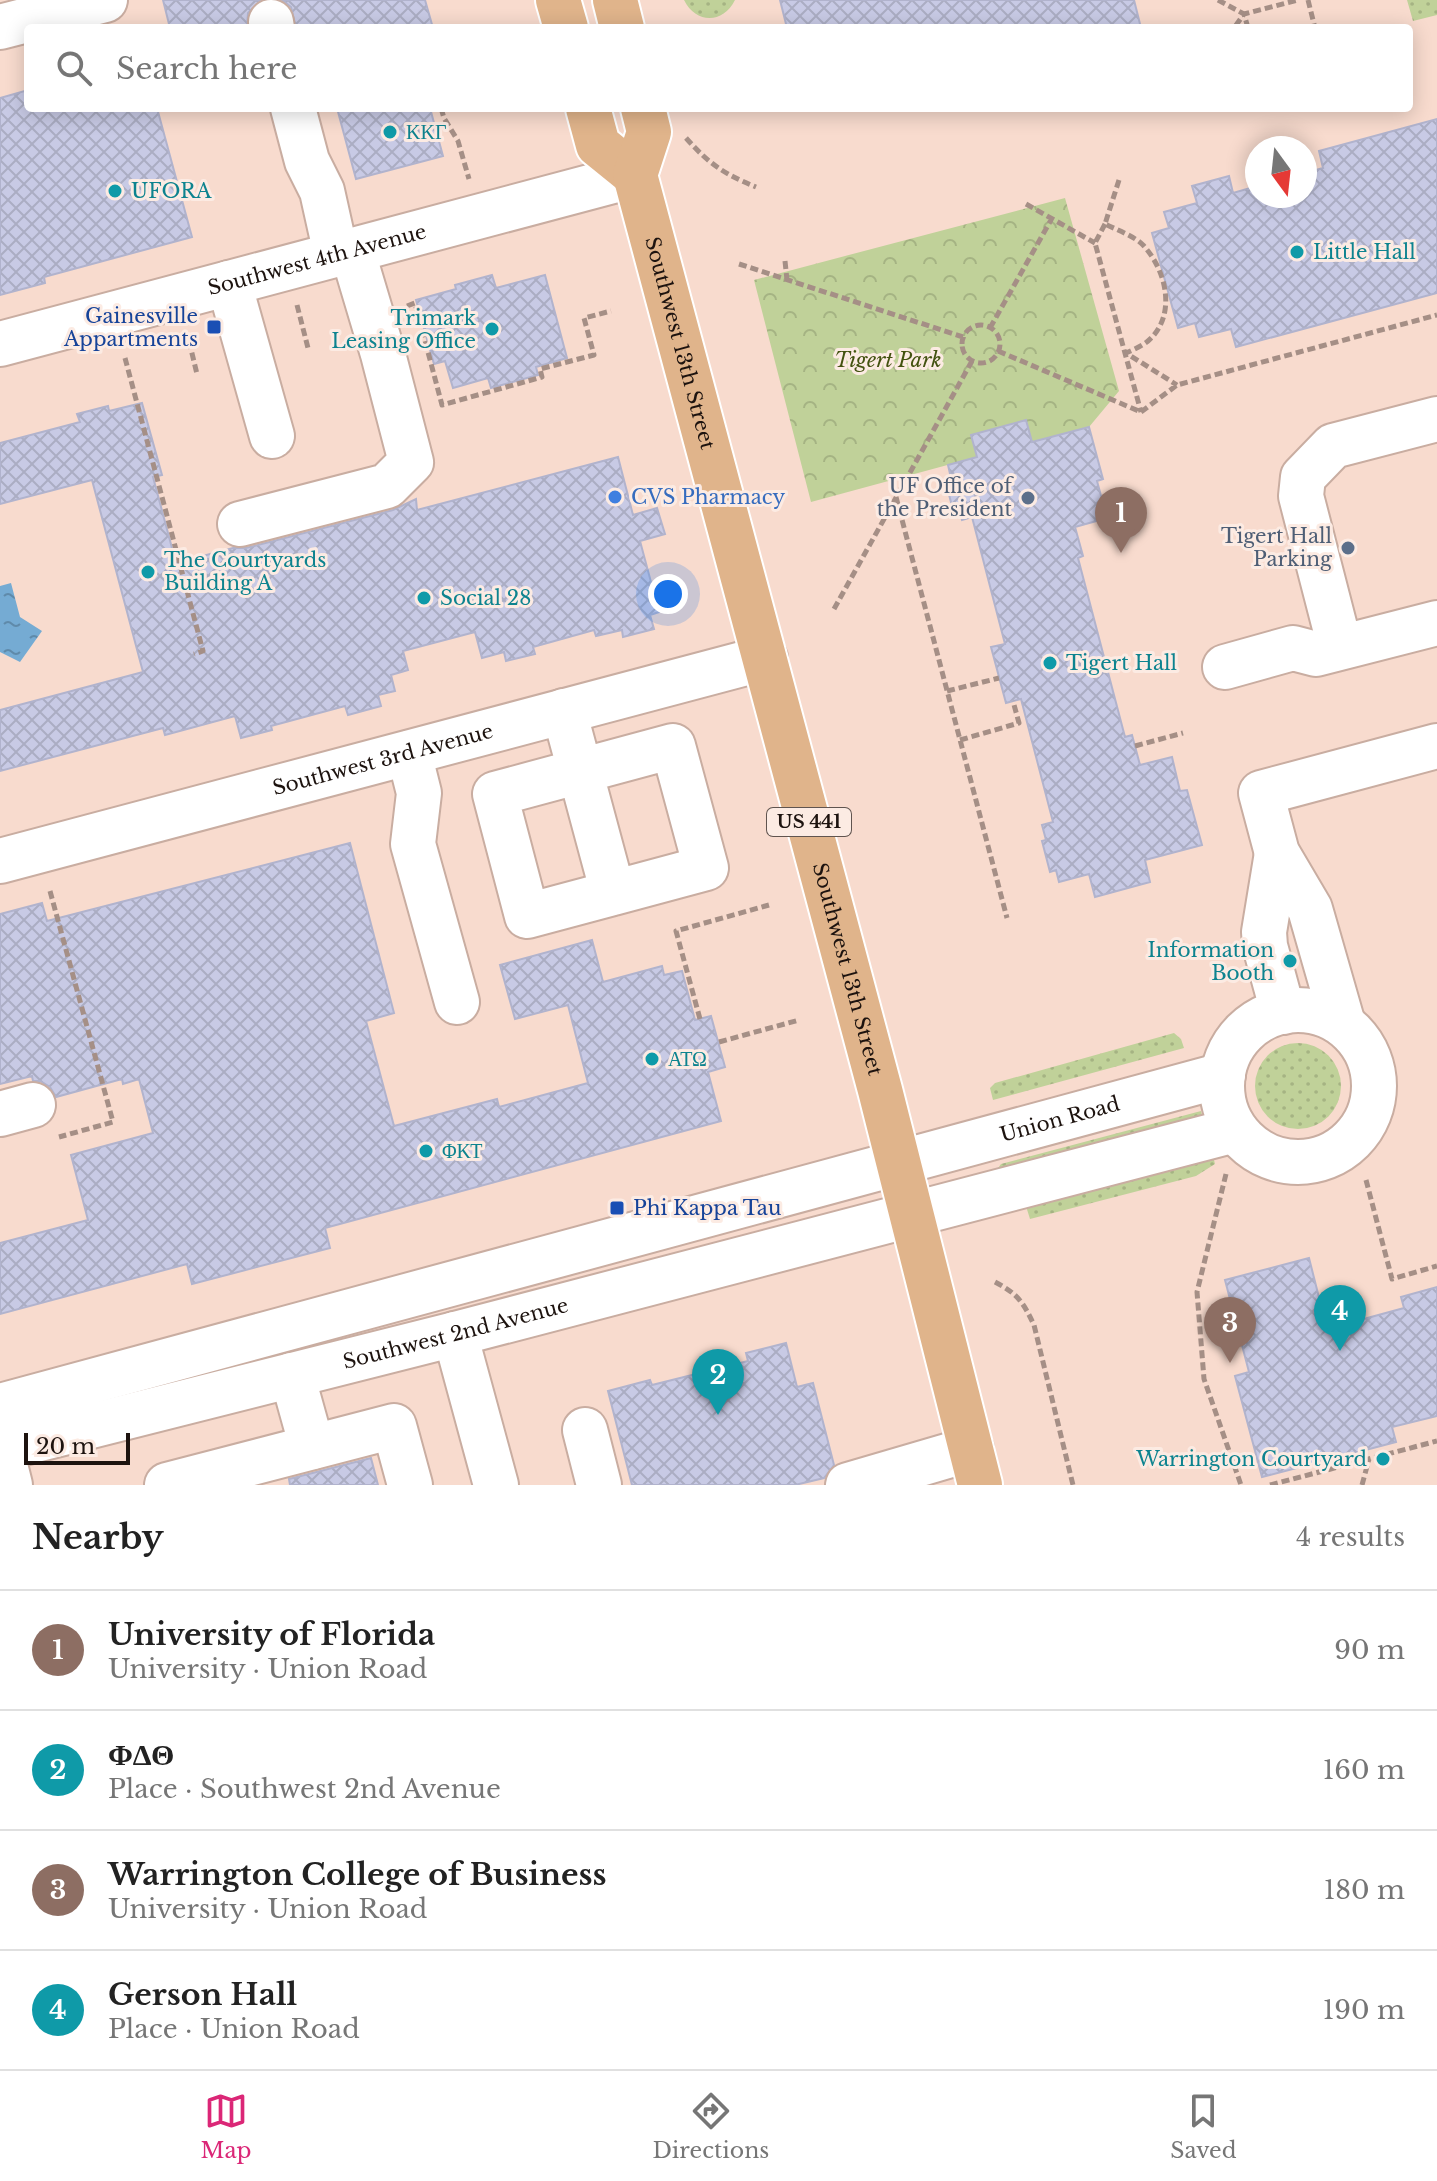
<!DOCTYPE html>
<html lang="en">
<head>
<meta charset="utf-8">
<style>
  :root { --surface:#fff; --page:#f2f2f2; --text:#222; --muted:#767676; --line:#e0e0e0; --accent:#db2777 }
  body { margin:0; font-family:"Libre Baskerville",serif; background:var(--page); color:var(--text) }
  .compass { position:absolute; left:1245px; top:136px; width:72px; height:72px; border-radius:50%; background:var(--surface); box-shadow:0 4px 20px #0003; rotate:165deg }
  .scale { position:absolute; left:24px; bottom:20px; width:106px; box-sizing:border-box; padding-left:8px; border:4px solid #1d130f; border-top:0; font-size:22px; line-height:28px; white-space:nowrap; color:#1d130f; -webkit-text-stroke:6px #fcebe3; paint-order:stroke }
  .you { position:absolute; left:668px; top:594px; width:28px; height:28px; margin:-20px; border:6px solid #fff; border-radius:50%; background:#1a73e8; box-shadow:0 0 0 12px #1a73e833 }
  .badge { display:grid; place-items:center; width:52px; height:52px; border-radius:50%; background:var(--accent); color:#fff; font-size:26px; font-weight:700 }
  .pin { position:absolute; translate:-50% -66px; filter:drop-shadow(0 2px 4px #0008) }
  .pin::after { content:''; position:absolute; top:42px; width:28px; height:24px; background:inherit; clip-path:polygon(0 0,100% 0,50% 100%) }
  .list { margin:0; padding:0; list-style:none }
  h2 { display:flex; justify-content:space-between; align-items:center; height:104px; margin:0; padding:0 32px; font-size:34px }
  h2 small { font-size:26px; font-weight:400; color:var(--muted) }
  .list li { display:grid; grid-template-columns:52px 1fr auto; gap:24px; align-items:center; box-sizing:border-box; height:120px; padding:0 32px; border-top:2px solid var(--line) }
  .list b { display:block; font-size:30px; white-space:nowrap }
  .list p { margin:0; font-size:26px; white-space:nowrap; color:var(--muted) }
  .list em { font-size:26px; font-style:normal; color:var(--muted) }
  .icon { flex:none; width:44px; height:44px; fill:none; stroke:currentColor; stroke-width:2; stroke-linecap:round; stroke-linejoin:round }
  .map { position:relative; flex:none; width:1437px; height:1485px; overflow:hidden }
  .search { position:absolute; background:var(--surface); box-shadow:0 4px 20px #0003; left:24px; right:24px; top:24px; height:88px; display:flex; align-items:center; gap:20px; box-sizing:border-box; padding:0 28px; border-radius:8px; color:var(--muted); font-size:30px }
  .sheet { height:584px; background:var(--surface) }
  nav { display:flex; justify-content:space-around; align-items:center; box-sizing:border-box; height:112px; border-top:2px solid var(--line); background:var(--surface); font-size:22px; color:var(--muted) }
  nav a { display:grid; justify-items:center; gap:4px }
  nav .on { color:var(--accent) }
  .map>svg:first-child { display:block }
  .grass { fill:url(#grass-dots) }
  .park { fill:url(#park-crowns) }
  .water { fill:url(#water-ripples) }
  .building { fill:url(#building-cross-hatch); stroke:#b1b3cd; stroke-width:2 }
  .lines { fill:none; stroke-linecap:round; stroke-linejoin:round }
  .minor-casing { stroke:#c9ada1; stroke-width:48 }
  .major-casing { stroke:#fff; stroke-width:48 }
  .path { stroke:#a58f86; stroke-width:5; stroke-dasharray:8 4; stroke-linecap:butt }
  .minor { stroke:#fff; stroke-width:44 }
  .major { stroke:#e0b48b; stroke-width:44 }
  .culture-dot { fill:#0f9aa8; stroke:#fcebe3; stroke-width:3 }
  .transit-dot { fill:#1a4fb4; stroke:#fcebe3; stroke-width:3 }
  .shop-dot { fill:#3f7fe0; stroke:#fcebe3; stroke-width:3 }
  .service-dot { fill:#5c6f8a; stroke:#fcebe3; stroke-width:3 }
  .labels { text-anchor:middle; dominant-baseline:central; stroke-width:6; stroke-linejoin:round; paint-order:stroke }
  .shield { fill:#fcebe3; stroke:#60544f; stroke-width:2 }
  .shield-label { font-size:18px; font-weight:bold; fill:#1d130f }
  .culture-label { font-size:20px; fill:#0d838f; stroke:#fcebe3; text-anchor:start }
  .street-label { font-size:20px; fill:#1d130f; stroke:#fcebe3 }
  .transit-label { font-size:20px; fill:#164399; stroke:#fcebe3; text-anchor:end }
  .park-label { font-size:20px; font-style:italic; fill:#435210; stroke:#fcebe3 }
  .service-label { font-size:20px; fill:#4e5e75; stroke:#fcebe3; text-anchor:end }
  .shop-label { font-size:20px; fill:#366cbe; stroke:#fcebe3; text-anchor:start }
</style>
</head>
<body>
<div class="map">
<svg width="1437" height="1485" viewBox="0 0 1437 1485">
  <defs>
    <pattern id="grass-dots" width="8" height="8" patternUnits="userSpaceOnUse" patternTransform="scale(2)"><rect width="8" height="8" fill="#c0d199"/><path d="M2 2h.1M6 6h.1" fill="none" stroke="#a5b383" stroke-width="1.8" stroke-linecap="round"/></pattern>
    <pattern id="park-crowns" width="20" height="18" patternUnits="userSpaceOnUse" patternTransform="scale(2)"><rect width="20" height="18" fill="#c0d199"/><path d="M2 6a3 3 0 1 1 6 0M12 15a3 3 0 1 1 6 0" fill="none" stroke="#a5b383"/></pattern>
    <pattern id="water-ripples" width="26" height="14" patternUnits="userSpaceOnUse" patternTransform="scale(2)"><rect width="26" height="14" fill="#75abd3"/><path d="M2 4q2-2 4 0t4 0M15 11q2-2 4 0t4 0" fill="none" stroke="#5f8aaa"/></pattern>
    <pattern id="building-cross-hatch" width="8" height="8" patternUnits="userSpaceOnUse" patternTransform="scale(2)"><rect width="8" height="8" fill="#c8cae5"/><path d="M0 0l8 8M0 8l8-8" fill="none" stroke="#abadc3"/></pattern>
  </defs>
  <rect width="100%" height="100%" fill="#f8dbce"/>
  <path class="grass" d="M684,0h51c-12,24 -39,24 -51,0z
    M1407,0h30v15l-24,6z
    M1174,1033l7,6 3,9 -191,52 -3,-12 5,-5z
    M1255 1086a43 43 0 1 1 86 0a43 43 0 1 1-86 0Z
    M1201,1111l2,9 -207,51 5,-7z
    M1212,1152l3,12 -19,12 -166,43 -5,-16z"/>
  <path class="park" d="M1065,198l54,193 -30,36 -57,15 -6,-22 -55,15 6,22 -166,45 -57,-222z"/>
  <path class="water" d="M11,583l9,34 22,14 -22,31 -20,-10v-66z"/>
  <path class="building" d="M163,0h98l-13,13 -1,15h-77z
    M282,0h143l8,28h-137l-5,-21z
    M780,0h354l7,28h-354z
    M28,90v18h129l35,129 -148,40 1,6 -45,12v-197z
    M337,108h93l13,48 -87,23z
    M1437,119v174l-201,54 -5,-18 -32,8 -4,-14 -17,5 -26,-95 17,-5 -5,-16 33,-9 -5,-17 37,-10 4,17 24,-7v10h48v-23l18,-5 -4,-17z
    M492,275l4,13 49,-13 22,83 -31,9 2,8 -47,13 -3,-10 -35,10 -8,-27 -11,3 -18,-64 40,-11 -1,-4z
    M142,403l20,72 -9,2 23,86 57,-15h13l147,-38 23,-11 1,11 201,-53 15,58 24,-7 8,26 -25,7 19,71 -9,3 4,14 -31,8 -1,-7 -26,6 -2,-6 -61,17 2,7 -29,7 -2,-9 -22,6 -7,-26 -72,19 5,19 -17,5 4,16 -17,4 3,11 -33,9 -3,-9 -74,20 1,4 -31,8 -6,-22 -70,19 -2,-7 -163,43v-61l143,-38 -51,-192 -92,24v-61l80,-21 -3,-8 31,-8 1,5z
    M1026,420l6,22 57,-15 14,52 -6,2 10,37 -32,9 8,29 -5,2 47,179 7,-2 8,30 32,-8 8,34 7,-1 15,55 -57,15 5,22 -55,15 -6,-23 -30,8 -3,-12 -6,2 -8,-31 4,-1 -4,-15 11,-3 -32,-123 -15,4 -15,-56 14,-3 -33,-127 -10,3 -3,-11 -6,1 -8,-31 6,-1 -3,-13 29,-8 -6,-22z
    M350,843l44,170 -28,8 28,105 103,-27 2,8 89,-24 -20,-78 -53,14 -15,-54 92,-25 11,42 59,-16 2,9 18,-4 13,49 16,-4 14,51 -17,5 13,49 -396,107 5,20 -138,36 -5,-20 -187,50v-71l88,-23 -17,-65 82,-22 -14,-54 -16,5 -1,-5 -66,18 -6,-10 -10,-6h-7l-1,-5 -32,8v-170l42,-11 5,18z
    M1309,1258l18,71 77,-21 -3,-11 36,-10v129l-45,11 4,15 -134,35 -27,-101 14,-4 -24,-92z
    M786,1343l11,44 16,-4 21,82 -10,13 -29,7h-163l-24,-94 42,-11 2,5 96,-24 -2,-8z
    M371,1458l7,27h-88l-1,-6z"/>
  <g class="lines">
    <g class="minor-casing">
      <g id="minor">
        <path d="M271,22l1,6"/>
        <path d="M0,27l105,-27"/>
        <path d="M293,108l14,53 15,30 14,63"/>
        <path d="M229,283l43,153"/>
        <path id="s1" d="M0,344l635,-169"/>
        <path d="M240,524l147,-38 24,-24 -28,-108 -31,-104"/>
        <path d="M1340,647l-39,-151 2,-19 30,-31 104,-27"/>
        <path d="M1225,667l68,-19 23,6 121,-31"/>
        <path d="M564,711l49,182 -86,23 -32,-122 178,-48 33,122 -93,25"/>
        <path d="M409,753l10,40 -6,51 44,158"/>
        <path d="M1277,853l-13,79 1,14 18,66"/>
        <path id="s2" d="M0,861l765,-203"/>
        <circle cx="1298" cy="1086" r="76"/>
        <path d="M1343,1024l-33,-115 -33,-56 -16,-60 176,-47"/>
        <path d="M0,1114l33,-9"/>
        <path d="M455,1334l41,151"/>
        <path d="M292,1375l20,72"/>
        <path id="s3" d="M0,1406l1223,-331"/>
        <path d="M585,1430l14,55"/>
        <path id="s4" d="M0,1449l455,-115 780,-204"/>
        <path d="M1,1449l9,36"/>
        <path d="M167,1485l227,-59 16,59"/>
        <path d="M848,1485l123,-36"/>
      </g>
    </g>
    <g class="major-casing">
      <g id="major">
        <path d="M558,0l8,28"/>
        <path d="M615,0l7,28"/>
        <path d="M588,108l10,37 37,30"/>
        <path id="s5" d="M643,108l6,24 -14,43 245,915 100,395"/>
      </g>
    </g>
    <path class="path" d="M1218,0l26,14 -10,14
      M1308,0l7,28
      M1248,28l-4,-14 54,-14
      M441,108l3,10 14,23 11,38
      M686,138c23,26 38,36 70,49
      M1119,180l-14,44c12,6 29,12 38,21 24,26 34,71 5,96 -6,5 -15,9 -22,12l51,32
      M1026,204l69,39
      M1105,224l-10,19 46,169
      M785,261l2,19
      M739,264l224,73
      M297,305l11,43
      M407,306l8,-3 27,102 100,-28 -2,-8 54,-14 -10,-37 27,-7
      M962 344a19 19 0 1 1 38 0a19 19 0 1 1-38 0Z
      M990,328l61,-108
      M189,341l8,33
      M998,351l143,61
      M125,358l78,293 -9,3
      M1141,412l36,-27 260,-70
      M896,497l111,421
      M834,609l138,-248
      M947,691l52,-13
      M960,740l59,-17 -6,-22
      M1135,746l48,-13
      M50,891l63,231 -54,15
      M700,1019l-24,-88 93,-26
      M719,1042l80,-22
      M1226,1174l-29,118 7,87 37,106
      M1366,1180l26,99 45,-13
      M995,1282c23,12 28,20 39,43l39,160
      M1270,1485l167,-44
      M1362,1485l7,-26"/>
    <use href="#minor" class="minor"/>
    <use href="#major" class="major"/>
  </g>
  <g class="culture-dot">
    <circle cx="390" cy="132" r="8"/>
    <circle cx="115" cy="191" r="8"/>
    <circle cx="1297" cy="252" r="8"/>
    <circle cx="492" cy="329" r="8"/>
    <circle cx="148" cy="572" r="8"/>
    <circle cx="424" cy="598" r="8"/>
    <circle cx="1050" cy="663" r="8"/>
    <circle cx="1290" cy="961" r="8"/>
    <circle cx="652" cy="1059" r="8"/>
    <circle cx="426" cy="1151" r="8"/>
    <circle cx="1383" cy="1459" r="8"/>
  </g>
  <g class="transit-dot">
    <rect x="206" y="319" width="16" height="16" rx="4"/>
    <rect x="609" y="1200" width="16" height="16" rx="4"/>
  </g>
  <circle class="shop-dot" cx="615" cy="497" r="8"/>
  <g class="service-dot">
    <circle cx="1028" cy="498" r="8"/>
    <circle cx="1348" cy="548" r="8"/>
  </g>
  <g class="labels">
    <rect class="shield" x="767" y="808" width="84" height="28" rx="6"/>
    <g class="shield-label">
      <text x="809" y="822">US 441</text>
    </g>
    <g class="culture-label">
      <text x="406" y="132">ΚΚΓ</text>
      <text x="131" y="191">UFORA</text>
      <text x="1313" y="252">Little Hall</text>
      <text x="476" y="318" text-anchor="end">Trimark<tspan x="476" dy="23">Leasing Office</tspan></text>
      <text x="164" y="560">The Courtyards<tspan x="164" dy="23">Building A</tspan></text>
      <text x="440" y="598">Social 28</text>
      <text x="1066" y="663">Tigert Hall</text>
      <text x="1274" y="950" text-anchor="end">Information<tspan x="1274" dy="23">Booth</tspan></text>
      <text x="668" y="1059">ΑΤΩ</text>
      <text x="442" y="1151">ΦΚΤ</text>
      <text x="1367" y="1459" text-anchor="end">Warrington Courtyard</text>
    </g>
    <g class="street-label">
      <text stroke="none"><textPath href="#s1" startOffset="328">Southwest 4th Avenue</textPath></text>
      <text stroke="none"><textPath href="#s5" startOffset="244">Southwest 13th Street</textPath></text>
      <text stroke="none"><textPath href="#s2" startOffset="396">Southwest 3rd Avenue</textPath></text>
      <text stroke="none"><textPath href="#s5" startOffset="892">Southwest 13th Street</textPath></text>
      <text stroke="none"><textPath href="#s3" startOffset="1098">Union Road</textPath></text>
      <text stroke="none"><textPath href="#s4" startOffset="470">Southwest 2nd Avenue</textPath></text>
    </g>
    <g class="transit-label">
      <text x="198" y="316">Gainesville<tspan x="198" dy="23">Appartments</tspan></text>
      <text x="633" y="1208" text-anchor="start">Phi Kappa Tau</text>
    </g>
    <g class="park-label">
      <text x="888" y="360">Tigert Park</text>
    </g>
    <g class="service-label">
      <text x="1012" y="486">UF Office of<tspan x="1012" dy="23">the President</tspan></text>
      <text x="1332" y="536">Tigert Hall<tspan x="1332" dy="23">Parking</tspan></text>
    </g>
    <g class="shop-label">
      <text x="631" y="497">CVS Pharmacy</text>
    </g>
  </g>
</svg>
<svg class="compass" viewBox="-18 -18 36 36"><path d="M0-13l5 13h-10z" fill="#e53935"/><path d="M0 13l5-13h-10z" fill="#767676"/></svg>
<div class="scale">20 m</div>
<div class="you"></div>
<div class="pin badge" style="left:1121px;top:553px;background:#8d6e63">1</div>
<div class="pin badge" style="left:718px;top:1415px;background:#0f9aa8">2</div>
<div class="pin badge" style="left:1230px;top:1363px;background:#8d6e63">3</div>
<div class="pin badge" style="left:1340px;top:1351px;background:#0f9aa8">4</div>
<div class="search"><svg class="icon" aria-label="search" viewBox="0 0 24 24"><circle cx="10" cy="10" r="6"/><path d="M15 15l6 6"/></svg>Search here</div>
</div>
<section class="sheet">
<h2>Nearby<small>4 results</small></h2>
<ul class="list">
<li><span class="badge" style="background:#8d6e63">1</span><div><b>University of Florida</b><p>University · Union Road</p></div><em>90 m</em></li>
<li><span class="badge" style="background:#0f9aa8">2</span><div><b>ΦΔΘ</b><p>Place · Southwest 2nd Avenue</p></div><em>160 m</em></li>
<li><span class="badge" style="background:#8d6e63">3</span><div><b>Warrington College of Business</b><p>University · Union Road</p></div><em>180 m</em></li>
<li><span class="badge" style="background:#0f9aa8">4</span><div><b>Gerson Hall</b><p>Place · Union Road</p></div><em>190 m</em></li>
</ul>
</section>
<nav>
<a class="on"><svg class="icon" aria-label="map" viewBox="0 0 24 24"><path d="M3 6l6-2 6 2 6-2v14l-6 2-6-2-6 2zM9 4v14M15 6v14"/></svg>Map</a>
<a><svg class="icon" aria-label="directions" viewBox="0 0 24 24"><path d="M12 3l9 9-9 9-9-9zM9 14v-3h6M13 9l2 2-2 2"/></svg>Directions</a>
<a><svg class="icon" aria-label="saved" viewBox="0 0 24 24"><path d="M7 4h10v16l-5-4-5 4z"/></svg>Saved</a>
</nav>
</body>
</html>
